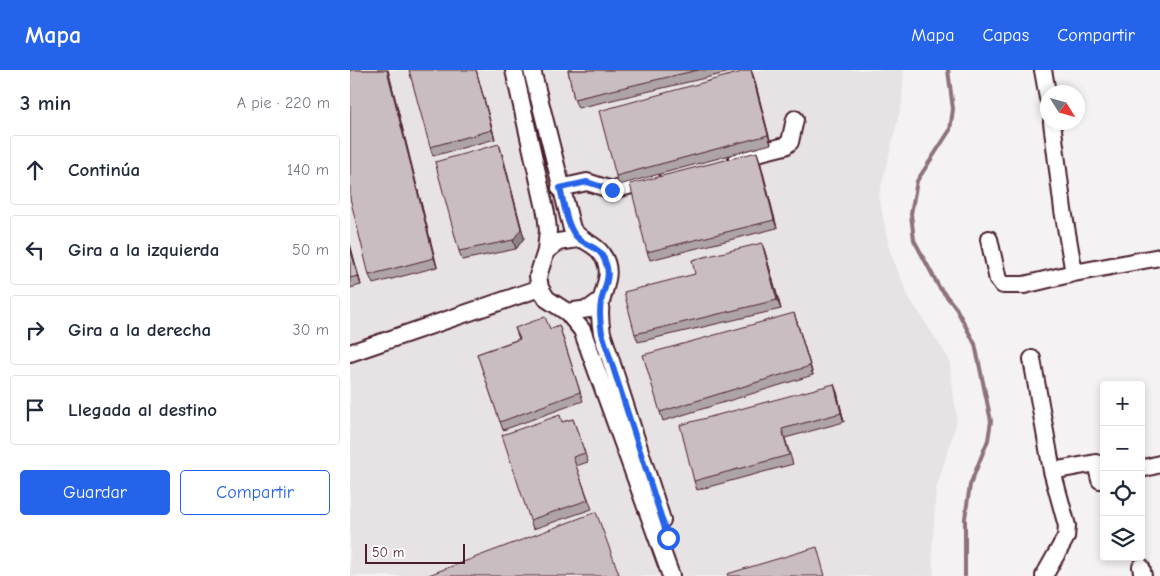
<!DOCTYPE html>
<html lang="es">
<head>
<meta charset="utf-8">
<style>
  :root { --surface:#fff; --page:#f6f6f7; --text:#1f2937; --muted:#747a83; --line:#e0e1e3; --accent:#2563eb }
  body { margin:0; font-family:"Comic Neue",sans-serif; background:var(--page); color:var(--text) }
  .controls { position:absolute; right:15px; bottom:15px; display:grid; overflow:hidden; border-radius:5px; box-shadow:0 2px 8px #0003 }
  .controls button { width:45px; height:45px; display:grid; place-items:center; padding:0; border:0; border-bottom:1px solid var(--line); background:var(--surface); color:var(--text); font:25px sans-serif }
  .compass { position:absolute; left:690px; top:15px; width:45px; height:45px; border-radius:50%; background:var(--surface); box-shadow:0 2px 8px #0003; rotate:127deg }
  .scale { position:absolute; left:15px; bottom:12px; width:100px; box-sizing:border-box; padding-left:5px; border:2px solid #4a1f2b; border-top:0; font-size:14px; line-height:18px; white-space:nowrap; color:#4a1f2b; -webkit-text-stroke:4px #fff; paint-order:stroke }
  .stop { position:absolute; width:15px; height:15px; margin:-11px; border:4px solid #2563eb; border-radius:50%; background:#fff }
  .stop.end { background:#2563eb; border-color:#fff; box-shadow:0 1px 5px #0008 }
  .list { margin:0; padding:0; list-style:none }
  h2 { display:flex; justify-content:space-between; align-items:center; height:65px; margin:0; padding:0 20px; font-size:21px }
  h2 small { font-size:16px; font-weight:400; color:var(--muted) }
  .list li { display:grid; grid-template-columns:32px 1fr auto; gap:15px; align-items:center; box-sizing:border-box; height:70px; margin:0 10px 10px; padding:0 10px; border:1px solid var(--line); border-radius:5px }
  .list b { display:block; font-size:19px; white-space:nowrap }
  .list em { font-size:16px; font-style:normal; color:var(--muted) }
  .actions { display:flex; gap:10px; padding:15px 20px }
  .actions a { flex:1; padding:11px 0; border:1px solid var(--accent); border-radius:5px; text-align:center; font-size:18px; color:var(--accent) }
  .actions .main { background:var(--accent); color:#fff }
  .icon { flex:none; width:28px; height:28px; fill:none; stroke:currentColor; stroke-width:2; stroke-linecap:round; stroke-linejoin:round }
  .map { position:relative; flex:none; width:810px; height:506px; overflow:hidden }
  header { display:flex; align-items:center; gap:30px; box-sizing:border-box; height:70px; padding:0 25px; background:var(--accent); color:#fff }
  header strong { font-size:24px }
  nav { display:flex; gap:28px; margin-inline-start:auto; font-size:18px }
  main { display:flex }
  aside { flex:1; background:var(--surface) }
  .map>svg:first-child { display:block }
  .built { fill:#e7e2e3 }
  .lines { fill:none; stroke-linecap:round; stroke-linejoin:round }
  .stream { stroke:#8d727a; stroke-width:4 }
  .minor-casing { stroke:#4a1f2b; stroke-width:20 }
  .minor { stroke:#fff; stroke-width:16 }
  .wall { fill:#aea3a6; stroke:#4a1f2b }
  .shaded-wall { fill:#8d8487; stroke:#4a1f2b }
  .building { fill:#cabdc1; stroke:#4a1f2b }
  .route { stroke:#2563eb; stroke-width:6 }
</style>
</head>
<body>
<header>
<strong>Mapa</strong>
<nav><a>Mapa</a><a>Capas</a><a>Compartir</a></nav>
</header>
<main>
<aside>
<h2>3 min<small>A pie · 220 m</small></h2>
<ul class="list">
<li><svg class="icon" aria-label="ahead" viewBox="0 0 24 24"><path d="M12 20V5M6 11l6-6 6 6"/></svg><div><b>Continúa</b></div><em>140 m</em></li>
<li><svg class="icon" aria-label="left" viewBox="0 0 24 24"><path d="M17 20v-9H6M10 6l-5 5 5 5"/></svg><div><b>Gira a la izquierda</b></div><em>50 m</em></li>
<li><svg class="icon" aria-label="right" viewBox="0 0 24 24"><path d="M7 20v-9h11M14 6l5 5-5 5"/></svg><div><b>Gira a la derecha</b></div><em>30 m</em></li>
<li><svg class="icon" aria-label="arrive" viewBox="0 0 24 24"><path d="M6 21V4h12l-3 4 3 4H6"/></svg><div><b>Llegada al destino</b></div></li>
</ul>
<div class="actions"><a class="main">Guardar</a><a>Compartir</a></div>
</aside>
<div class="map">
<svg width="810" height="506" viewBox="0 0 810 506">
  <rect width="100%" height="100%" fill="#f4f2f2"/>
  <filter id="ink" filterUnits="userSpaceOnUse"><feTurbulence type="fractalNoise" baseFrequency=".02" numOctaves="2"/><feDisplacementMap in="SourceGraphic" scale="10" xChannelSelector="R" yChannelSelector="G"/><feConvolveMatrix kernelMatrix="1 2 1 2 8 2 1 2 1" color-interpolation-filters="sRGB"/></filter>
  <g filter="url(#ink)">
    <path class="built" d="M0,0h554l-2,33 -23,92 10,54 19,47 41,63 8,62 -21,68 -4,64 2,23h-584z"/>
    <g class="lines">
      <path class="stream" d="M598,0l5,39 -3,21 -33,51 -6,33 3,26 25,47 17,21 19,36 16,77 -3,19 -18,45 -5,33v58"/>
      <g class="minor-casing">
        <path id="minor" d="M164,0l32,143 2,17 -2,21 -8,25 2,12 7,11 20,13 15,18 89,246
          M182,0l40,159c10,14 21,13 29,24 13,17 4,32 0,49 -2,11 -1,20 1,31l60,187
          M693,0l5,28
          M702,52l11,88 11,63
          M387,88l48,-12 5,-4 5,-23
          M210,118l27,-6 25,8 40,-10
          M639,169l9,41 5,5h21l50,-12 86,-16
          M196,181l12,-9 20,-3
          M217,242l22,-3 12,-9
          M0,283l190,-65
          M682,289l20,112 44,-8 4,17 4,-1
          M791,399l19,-5
          M791,497l2,9
          M694,506l22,-39 1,-11 -15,-55"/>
      </g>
      <use href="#minor" class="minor"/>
    </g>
    <path class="wall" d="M1,0h37l49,197 -64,17 -4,-9z
      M126,0l19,69 -62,17 -3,-9z
      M218,0h171l-161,38 -4,-9z
      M401,0l3,8 17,66 -152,41 -3,-9z
      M152,83l22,85 -8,11 -54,11 -3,-9z
      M410,91l17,67 -127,32 -3,-8z
      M412,173l3,9 16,57 -143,33 -3,-8 60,-60z
      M0,174l11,41 -11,3z
      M447,252l16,53 -150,46 -3,-9z
      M209,255l24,76 -80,29 -26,-76 42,-15 -4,-11 35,1z
      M487,322l7,30 -59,16 8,26 -96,26 -3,-9z
      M223,349l15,43 -12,4 16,43 -59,20 -3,-9 32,-98z"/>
    <path class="shaded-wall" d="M37,0h1l49,197 -3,-9z
      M126,0l19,69 -3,-9z
      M401,0l3,8 17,66 -3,-9z
      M149,74l3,9 22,85 -8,11 -3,-9z
      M407,82l3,9 17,67 -3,-8z
      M412,173l3,9 16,57 -4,-9z
      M0,174l11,41 -3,-9 -8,-28z
      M444,243l3,9 16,53 -3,-9z
      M484,314l3,8 7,30 -3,-9z"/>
    <path class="building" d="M0,0h37l47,188 -65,17 -19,-77z
      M59,0h67l16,60 -62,17z
      M218,0h130l-124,29z
      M399,0h2l17,65 -152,41 -17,-65z
      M149,74l22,85 -8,11 -54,11 -24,-89z
      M407,82l17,68 -127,32 -17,-68z
      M412,173l15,57 -142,34 -11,-42 71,-18 -3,-14z
      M0,178l8,28 -8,2z
      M444,243l16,53 -150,46 -17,-57z
      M195,247l5,12 9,-4 21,67 -80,30 -23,-68 43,-15 -5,-11z
      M484,314l7,29 -59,16 7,26 -95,26 -14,-56z
      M210,345l2,7 11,-3 12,34 -12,4 15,43 -58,20 -28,-85z
      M246,442l23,62 -6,2h-187z
      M467,477l8,29h-97l-1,-2z"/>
  </g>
  <g class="lines" filter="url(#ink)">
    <path class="route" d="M262,120l-25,-8 -27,6c4,15 7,42 19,51 10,8 21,8 26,22 7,15 -1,26 -4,41 -2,11 -1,20 1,31l66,205"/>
  </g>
</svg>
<div class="controls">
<button>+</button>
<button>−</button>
<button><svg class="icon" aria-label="locate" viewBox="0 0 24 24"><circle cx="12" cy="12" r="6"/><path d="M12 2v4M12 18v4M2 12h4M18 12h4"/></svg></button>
<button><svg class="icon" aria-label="layers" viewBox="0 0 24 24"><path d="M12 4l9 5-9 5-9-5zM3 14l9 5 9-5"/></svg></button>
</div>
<svg class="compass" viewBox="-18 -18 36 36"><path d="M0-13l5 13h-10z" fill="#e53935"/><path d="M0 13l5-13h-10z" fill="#747a83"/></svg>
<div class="scale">50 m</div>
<div class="stop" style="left:318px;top:468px"></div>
<div class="stop end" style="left:262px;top:120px"></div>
</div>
</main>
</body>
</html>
